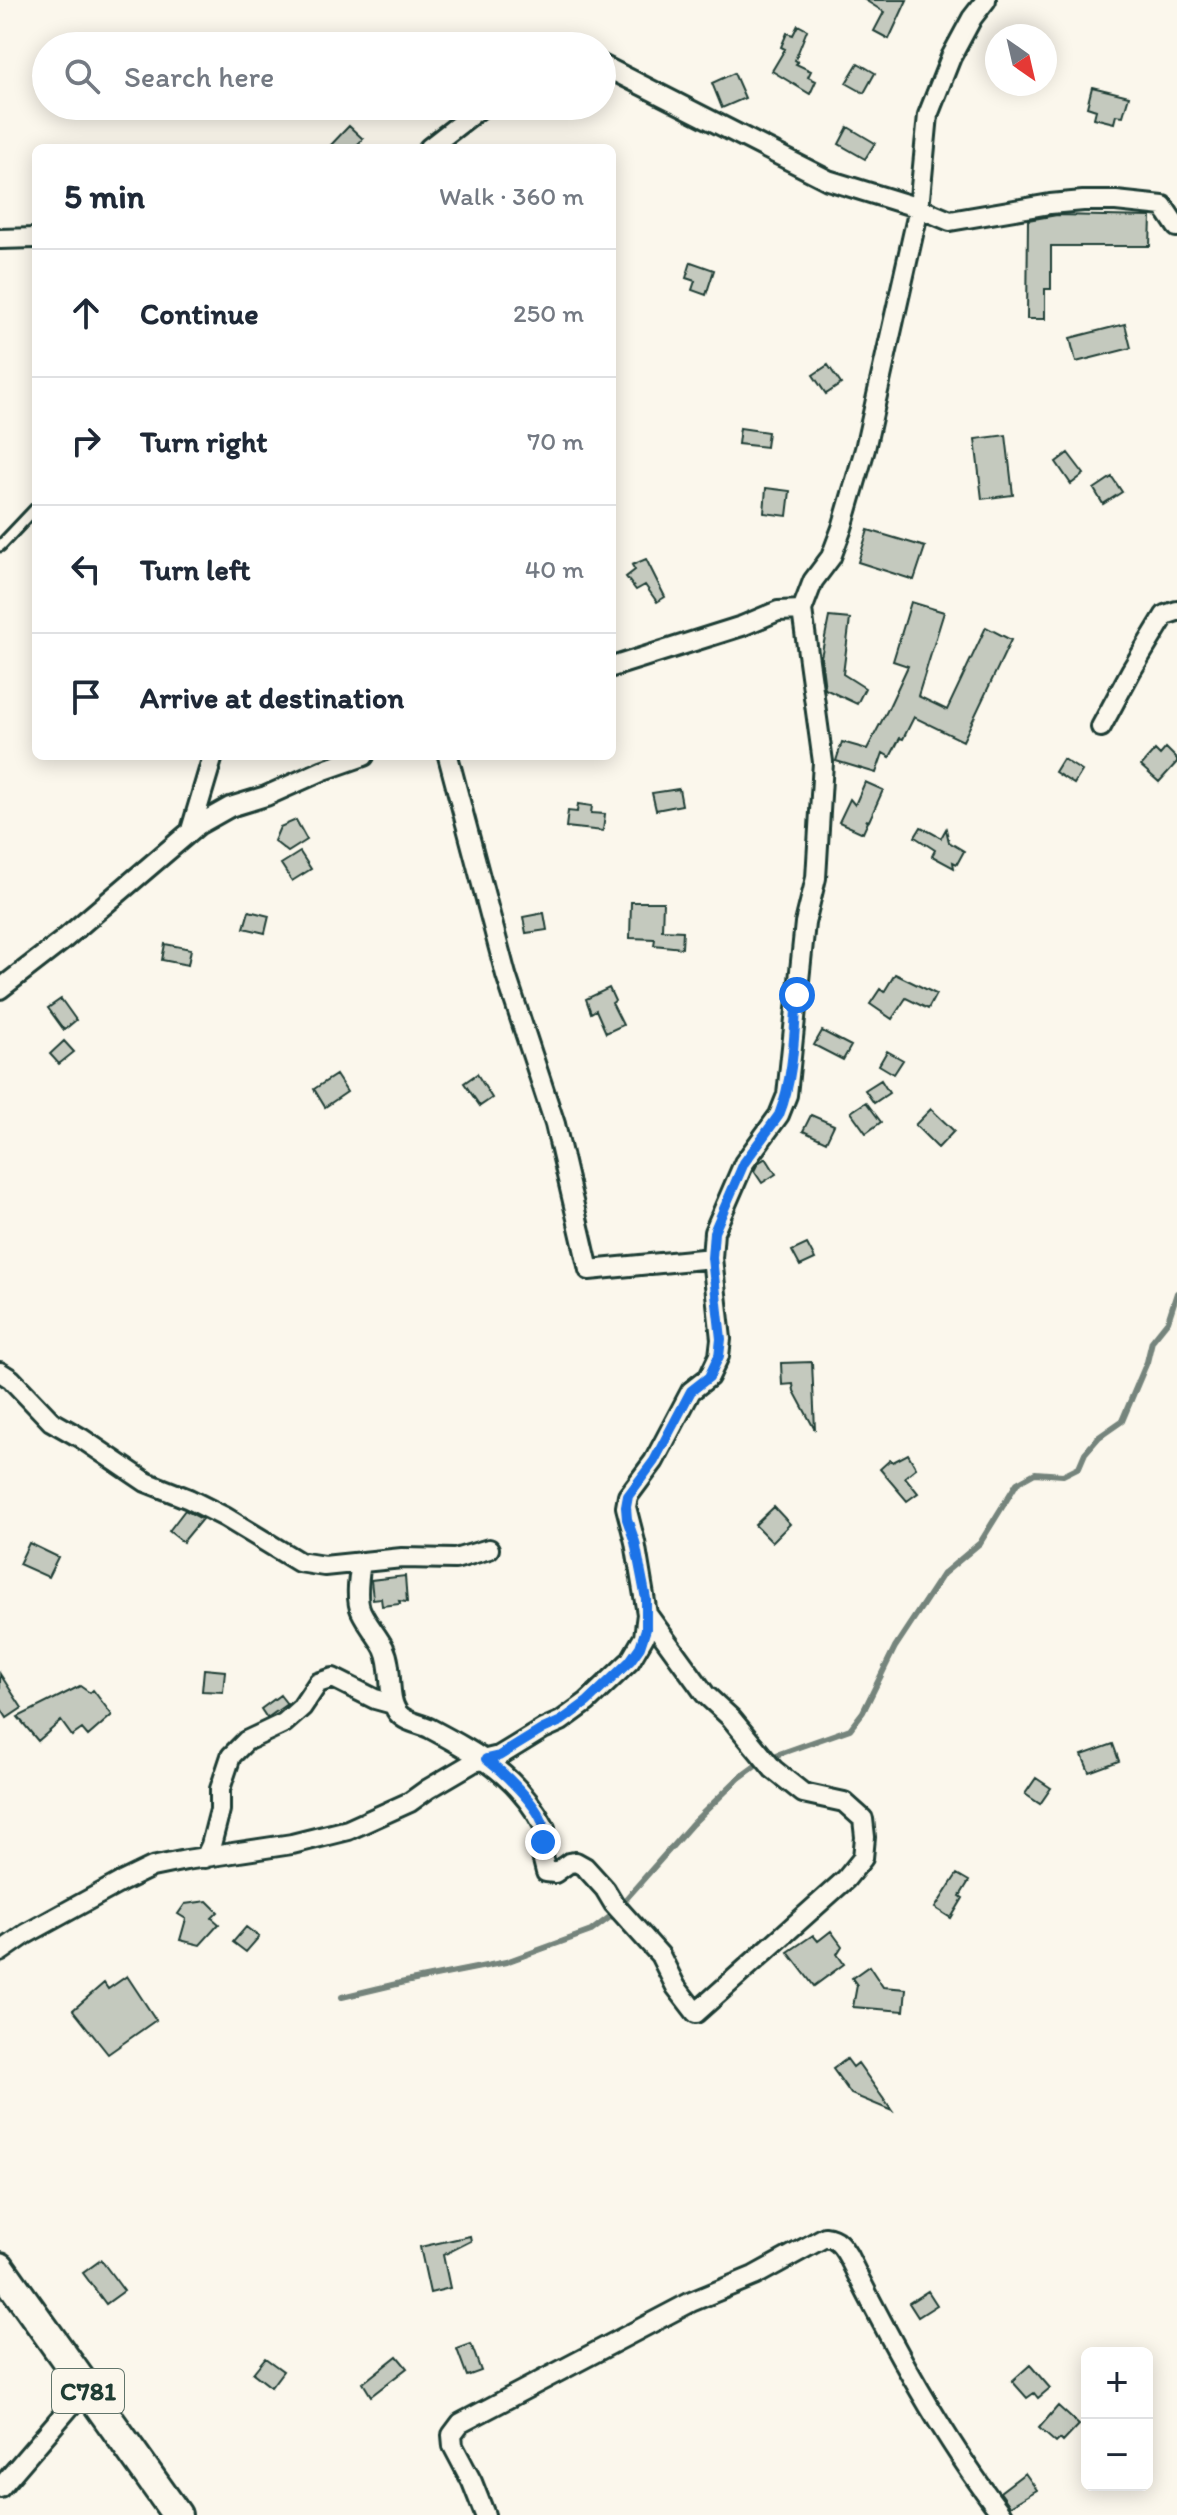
<!DOCTYPE html>
<html lang="en">
<head>
<meta charset="utf-8">
<style>
  :root { --surface:#fff; --page:#f2f2f3; --text:#1f2937; --muted:#747a83; --line:#e0e1e3 }
  body { margin:0; font-family:Itim,sans-serif; background:var(--page); color:var(--text) }
  .controls { position:absolute; right:24px; bottom:24px; display:grid; overflow:hidden; border-radius:12px; box-shadow:0 4px 20px #0003 }
  .controls button { width:72px; height:72px; display:grid; place-items:center; padding:0; border:0; border-bottom:2px solid var(--line); background:var(--surface); color:var(--text); font:40px sans-serif }
  .compass { position:absolute; left:985px; top:24px; width:72px; height:72px; border-radius:50%; background:var(--surface); box-shadow:0 4px 20px #0003; rotate:146deg }
  .stop { position:absolute; width:24px; height:24px; margin:-18px; border:6px solid #1a73e8; border-radius:50%; background:#fff }
  .stop.end { background:#1a73e8; border-color:#fff; box-shadow:0 2px 8px #0008 }
  .list { margin:0; padding:0; list-style:none }
  h2 { display:flex; justify-content:space-between; align-items:center; height:104px; margin:0; padding:0 32px; font-size:34px }
  h2 small { font-size:26px; font-weight:400; color:var(--muted) }
  .list li { display:grid; grid-template-columns:52px 1fr auto; gap:24px; align-items:center; box-sizing:border-box; height:128px; padding:0 32px; border-top:2px solid var(--line) }
  .list b { display:block; font-size:30px; white-space:nowrap }
  .list em { font-size:26px; font-style:normal; color:var(--muted) }
  .icon { flex:none; width:44px; height:44px; fill:none; stroke:currentColor; stroke-width:2; stroke-linecap:round; stroke-linejoin:round }
  .map { position:relative; flex:none; width:1177px; height:2515px; overflow:hidden }
  .search { position:absolute; background:var(--surface); box-shadow:0 4px 20px #0003; left:32px; top:32px; width:584px; height:88px; display:flex; align-items:center; gap:20px; box-sizing:border-box; padding:0 28px; border-radius:44px; color:var(--muted); font-size:30px }
  .panel { position:absolute; background:var(--surface); box-shadow:0 4px 20px #0003; left:32px; top:144px; width:584px; height:616px; border-radius:12px }
  .map>svg:first-child { display:block }
  .lines { fill:none; stroke-linecap:round; stroke-linejoin:round }
  .stream { stroke:#74847b; stroke-width:6 }
  .building { fill:#c4c9be; stroke:#1f3d34; stroke-width:2 }
  .service-casing { stroke:#1f3d34; stroke-width:15 }
  .minor-casing { stroke:#1f3d34; stroke-width:24 }
  .primary-casing { stroke:#1f3d34; stroke-width:34 }
  .service { stroke:#fbf7ec; stroke-width:9 }
  .minor { stroke:#fbf7ec; stroke-width:18 }
  .primary { stroke:#fbf7ec; stroke-width:28 }
  .route { stroke:#1a73e8; stroke-width:10 }
  .labels { text-anchor:middle; dominant-baseline:central; stroke-width:6; stroke-linejoin:round; paint-order:stroke }
  .shield { fill:#fbf7ec; stroke:#61756b; stroke-width:2 }
  .shield-label { font-size:26px; font-weight:bold; fill:#1f3d34 }
</style>
</head>
<body>
<div class="map">
<svg width="1177" height="2515" viewBox="0 0 1177 2515">
  <rect width="100%" height="100%" fill="#fbf7ec"/>
  <filter id="ink" filterUnits="userSpaceOnUse"><feTurbulence type="fractalNoise" baseFrequency=".0125" numOctaves="2"/><feDisplacementMap in="SourceGraphic" scale="16" xChannelSelector="R" yChannelSelector="G"/><feConvolveMatrix kernelMatrix="1 2 1 2 8 2 1 2 1" color-interpolation-filters="sRGB"/></filter>
  <g filter="url(#ink)">
    <g class="lines">
      <path class="stream" d="M342,1997l63,-15 101,-20 85,-31 19,-14 82,-93 47,-46 26,-19 85,-30 13,-17 32,-65 48,-73 37,-31 37,-60 18,-10 28,2 16,-8 6,-14 14,-16 23,-16 25,-59 5,-21 16,-20 9,-28"/>
    </g>
    <path class="building" d="M865,0h42l-18,39 -15,-8 10,-19z
      M798,25l9,5 -12,30 3,2 -2,2 15,7 -3,6 8,4 -6,13 -38,-23 13,-22 -4,-2 6,-14 6,2z
      M858,63l17,10 -11,20 -18,-10z
      M734,73l11,25 -23,10 -10,-25z
      M1092,87l37,9 -6,20 -7,-1 -2,8 -20,-5 2,-8 -9,-3z
      M349,126l14,13 -9,9h-26z
      M848,127l27,16 -10,16 -26,-15z
      M1057,215l94,2 -1,29h-99v43h-6v30h-18l1,-99z
      M691,262l23,8 -8,25 -14,-5 3,-9 -9,-3z
      M1125,324l6,24 -55,14 -6,-24z
      M828,365l13,19 -15,10 -13,-19z
      M740,428l28,4 -2,15 -28,-3z
      M1006,435l7,60 -31,4 -7,-60z
      M1068,453l16,21 -13,10 -15,-22z
      M1112,477l10,15 -19,12 -9,-15z
      M766,488l24,3 -3,25 -23,-3z
      M868,530l57,17 -11,33 -56,-18z
      M646,559l19,38 -8,5 -12,-17 -9,5 -10,-13 9,-7 -3,-5z
      M911,602l33,10 -26,84 29,14 39,-83 25,13 -48,101 -49,-24 -11,22 -3,-1 -10,19 -7,-4 -7,20 -40,-12 6,-19 25,7 21,-40 20,-43 -15,-5z
      M829,617l21,2 -7,55 22,14 -8,16 -32,-15 -4,-32z
      M1166,748l11,11v3l-18,20 -18,-16 14,-16 5,5z
      M1063,759l19,12 -8,13 -19,-12z
      M865,782l18,8 -14,31 -3,-1 2,2 -5,11 -24,-11 11,-23 5,6z
      M679,789l3,16 -26,5 -4,-17z
      M578,804l14,2 -1,7 14,1 -2,17 -37,-4 2,-16 9,1z
      M296,820l11,20 -19,12 -14,-11 6,-14z
      M921,827l20,11 5,-9 3,13 15,9 -7,13 -4,-2 1,6 -22,-12 3,-6 -20,-13z
      M300,852l11,17 -19,12 -11,-17z
      M631,902h32l-1,28 21,1 -1,17 -28,-3 1,-6 -25,-1z
      M249,911l20,5 -4,17 -21,-5z
      M544,913l3,17 -21,3 -3,-16z
      M165,944l26,5 -3,16 -26,-5z
      M895,974l41,20 -8,15 -22,-11 -14,21 -22,-15 10,-15 4,3z
      M609,988l6,13 -3,2 11,22 -17,8 -10,-23 -5,3 -5,-14z
      M61,999l15,21 -12,10 -16,-22z
      M822,1031l29,15 -8,14 -29,-15z
      M64,1041l10,11 -15,12 -9,-10z
      M887,1051l16,9 -9,14 -15,-9z
      M477,1074l15,24 -12,8 -16,-23z
      M336,1075l11,17 -22,15 -11,-18z
      M881,1080l8,13 -15,10 -9,-13z
      M866,1102l15,20 -15,11 -15,-21z
      M931,1109l23,22 -16,17 -23,-23z
      M811,1115l23,10 -8,17 -23,-11z
      M766,1158l10,16 -14,9 -8,-12 4,-8z
      M807,1244l8,15 -15,7 -8,-15z
      M812,1362l3,68 -21,-39 -1,-7 -11,1 -1,-22z
      M908,1454l8,14 -11,9 13,16 -11,8 -27,-32 10,-9 3,2z
      M774,1507l16,17 -18,18 -17,-17z
      M185,1510l17,9 -19,23 -14,-11z
      M29,1543l29,14 -10,20 -29,-13z
      M405,1576l2,26 -8,-1 1,3 -18,2 -1,-8 -8,1 -2,-19z
      M204,1669l21,2 -2,21 -21,-1z
      M0,1674l22,34 -15,10 -7,-11z
      M80,1686l10,7 3,-3 19,25 -24,21 -6,-7 -10,7 -11,-15 -23,20 -20,-24z
      M280,1695l7,9 -20,14 -6,-9z
      M1113,1744l6,17 -30,11 -7,-17z
      M1036,1778l15,10 -11,16 -15,-10z
      M957,1874l12,7 -9,15 3,2 -12,20 -16,-10z
      M207,1901l11,11 -6,6 7,6 -19,21 -20,-5 6,-21 -8,-5 7,-10z
      M246,1927l13,10 -13,15 -13,-10z
      M831,1931l11,15 -5,8 7,10 -30,22 -26,-34 25,-17 5,6z
      M869,1966l14,21 23,2 -2,22 -51,-4 4,-22 -5,-7z
      M127,1976l29,44 -48,34 -35,-44 31,-27 4,6z
      M847,2059l6,8 5,-4 34,48 -41,-17 -18,-25z
      M470,2236l1,5 -28,14 7,33 -20,5 -10,-46z
      M101,2260l23,31 -18,13 -23,-31z
      M928,2291l9,14 -19,12 -9,-14z
      M471,2344l10,27 -14,5 -10,-27z
      M397,2356l10,12 -36,28 -8,-13z
      M265,2358l18,13 -12,16 -18,-14z
      M1030,2365l20,23 -12,10 -4,-5 -7,5 -15,-17z
      M1058,2406l21,19 -16,17 -3,-3 -4,4 -17,-15z
      M1025,2473l12,17 -27,16 -10,-14z"/>
    <g class="lines">
      <g class="service-casing">
        <path id="service" d="M0,546l36,-38"/>
      </g>
      <g class="minor-casing">
        <path id="minor" d="M602,65l226,115 91,28 31,13 100,-17 33,-3h33l47,5 14,21
          M429,148l54,-42
          M0,239l36,-1
          M612,667l130,-41 36,-15 24,-1 11,-29 18,-24 11,-29 23,-79 54,-241 9,-93 23,-58 21,-39 14,-18
          M1101,727l30,-56 34,-56 12,-4
          M448,756l58,219 49,149 34,146 123,-12
          M191,830l22,-74
          M0,989l62,-48 136,-116 32,-18 36,-11 58,-26 40,-14
          M0,1372l11,7 40,42 30,17 65,44 43,17 36,18 74,45 25,4 78,-8 53,1 34,-10
          M361,1562c-2,14 -6,36 0,49 6,13 16,24 23,37 10,21 2,49 14,65 8,10 22,10 33,16 49,26 87,47 114,99l-4,24 5,20 9,1 14,-10 7,-1 9,5 20,22 9,15 46,51 16,32 20,26 150,-134 17,-21 2,-21 -2,-18 -19,-17 -41,-9 -30,-24 -42,-51 -26,-24 -58,-80
          M205,1858l6,-13 9,-35v-21l11,-33 15,-15 38,-18 18,-16 16,-24 15,-5 42,21 18,5
          M0,1952l26,-18 95,-52 31,-15 34,-7 106,-16 56,-14 62,-28 18,-13 46,-27 25,-6 44,-27 18,-8 26,-19 43,-41 14,-24 3,-23 -12,-72 -9,-35 2,-11 26,-35 37,-70 18,-14 10,-21 2,-17 -9,-81 2,-26 30,-69 35,-48 8,-20 18,-172 11,-45 7,-116 -21,-152
          M0,2488l86,-100
          M485,2515l-13,-33 -19,-36 -1,-11 9,-12 230,-121 63,-26 71,-39c12,1 17,9 23,19 45,90 93,179 154,259"/>
      </g>
      <g class="primary-casing">
        <path id="primary" d="M0,2267l177,248"/>
      </g>
      <use href="#service" class="service"/>
      <use href="#minor" class="minor"/>
      <use href="#primary" class="primary"/>
    </g>
  </g>
  <g class="lines" filter="url(#ink)">
    <path class="route" d="M543,1842c0,-4 2,-8 1,-13 -2,-21 -41,-57 -58,-70l13,-3 44,-27 18,-8 26,-19 43,-41 10,-14 6,-18v-30l-11,-57 -8,-23 -1,-12 2,-11 26,-35 37,-70 18,-14 10,-21 2,-17 -9,-81 2,-26 30,-69 35,-48c15,-38 15,-80 18,-120"/>
  </g>
  <g class="labels">
    <rect class="shield" x="52" y="2369" width="72" height="44" rx="6"/>
    <g class="shield-label">
      <text x="88" y="2391">C781</text>
    </g>
  </g>
</svg>
<div class="controls">
<button>+</button>
<button>−</button>
</div>
<svg class="compass" viewBox="-18 -18 36 36"><path d="M0-13l5 13h-10z" fill="#e53935"/><path d="M0 13l5-13h-10z" fill="#747a83"/></svg>
<div class="stop" style="left:797px;top:995px"></div>
<div class="stop end" style="left:543px;top:1842px"></div>
<div class="search"><svg class="icon" aria-label="search" viewBox="0 0 24 24"><circle cx="10" cy="10" r="6"/><path d="M15 15l6 6"/></svg>Search here</div>
<section class="panel">
<h2>5 min<small>Walk · 360 m</small></h2>
<ul class="list">
<li><svg class="icon" aria-label="ahead" viewBox="0 0 24 24"><path d="M12 20V5M6 11l6-6 6 6"/></svg><div><b>Continue</b></div><em>250 m</em></li>
<li><svg class="icon" aria-label="right" viewBox="0 0 24 24"><path d="M7 20v-9h11M14 6l5 5-5 5"/></svg><div><b>Turn right</b></div><em>70 m</em></li>
<li><svg class="icon" aria-label="left" viewBox="0 0 24 24"><path d="M17 20v-9H6M10 6l-5 5 5 5"/></svg><div><b>Turn left</b></div><em>40 m</em></li>
<li><svg class="icon" aria-label="arrive" viewBox="0 0 24 24"><path d="M6 21V4h12l-3 4 3 4H6"/></svg><div><b>Arrive at destination</b></div></li>
</ul>
</section>
</div>
</body>
</html>
